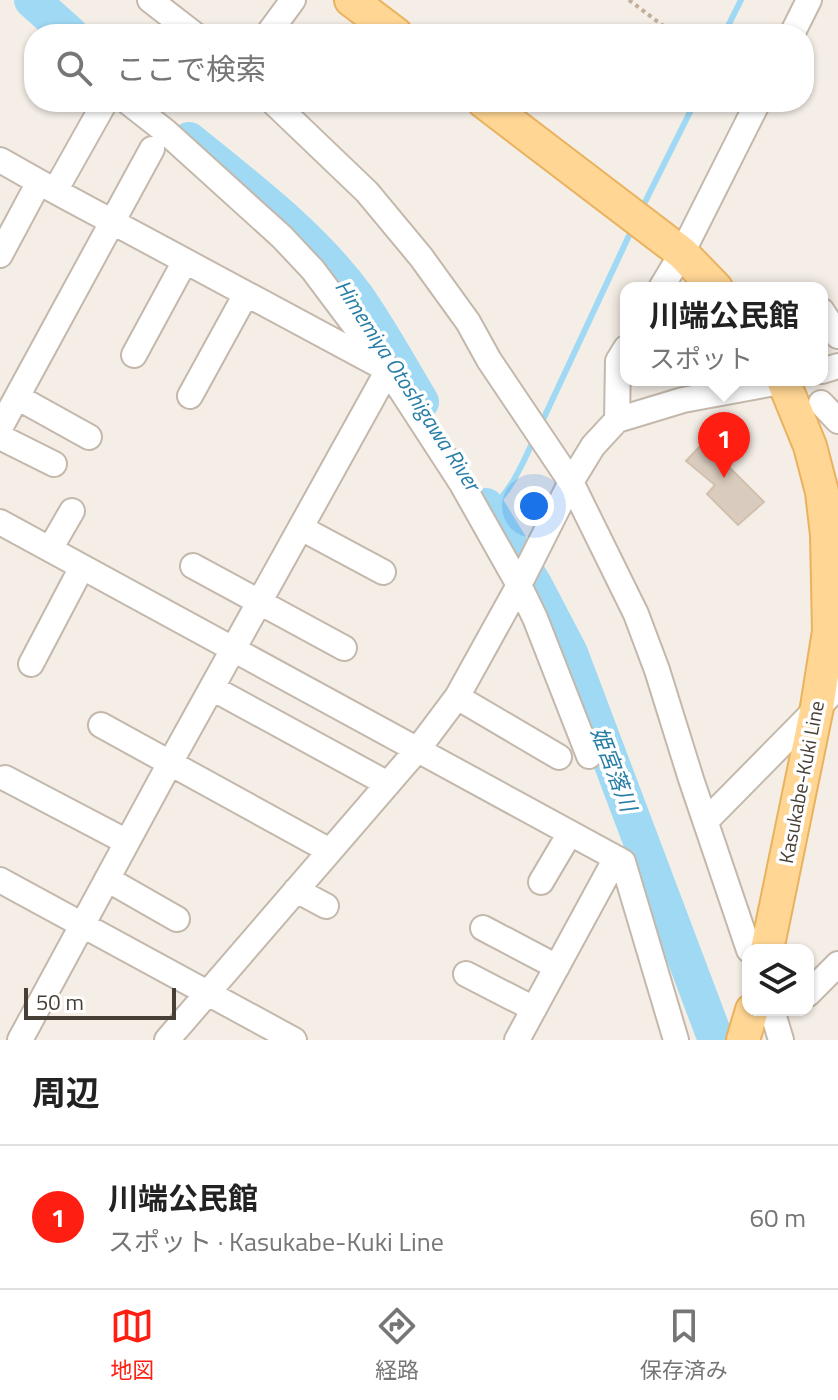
<!DOCTYPE html>
<html lang="ja">
<head>
<meta charset="utf-8">
<style>
  :root { --surface:#fff; --page:#f6f6f6; --text:#222; --muted:#767676; --line:#e0e0e0; --accent:#ff1e12 }
  body { margin:0; font-family:"Titillium Web","Noto Sans JP",sans-serif; background:var(--page); color:var(--text) }
  .controls { position:absolute; right:24px; bottom:24px; display:grid; overflow:hidden; border-radius:16px; box-shadow:0 2px 6px #0004 }
  .controls button { width:72px; height:72px; display:grid; place-items:center; padding:0; border:0; border-bottom:2px solid var(--line); background:var(--surface); color:var(--text); font:40px sans-serif }
  .scale { position:absolute; left:24px; bottom:20px; width:152px; box-sizing:border-box; padding-left:8px; border:4px solid #473e35; border-top:0; font-size:22px; line-height:28px; white-space:nowrap; color:#473e35; -webkit-text-stroke:6px #fff; paint-order:stroke }
  .you { position:absolute; left:534px; top:506px; width:28px; height:28px; margin:-20px; border:6px solid #fff; border-radius:50%; background:#1a73e8; box-shadow:0 0 0 12px #1a73e833 }
  .badge { display:grid; place-items:center; width:52px; height:52px; border-radius:50%; background:var(--accent); color:#fff; font-size:26px; font-weight:700 }
  .pin { position:absolute; translate:-50% -66px; filter:drop-shadow(0 2px 4px #0008) }
  .pin::after { content:''; position:absolute; top:42px; width:28px; height:24px; background:inherit; clip-path:polygon(0 0,100% 0,50% 100%) }
  .popup { position:absolute; left:620px; top:282px; width:208px; height:104px; box-sizing:border-box; display:grid; place-content:center; border-radius:16px; background:var(--surface); filter:drop-shadow(0 2px 6px #0005); font-size:26px; white-space:nowrap; color:var(--muted) }
  .popup b { font-size:30px; color:var(--text) }
  .popup::after { content:''; position:absolute; left:50%; top:100%; margin-left:-16px; border:16px solid transparent; border-top-color:var(--surface) }
  .list { margin:0; padding:0; list-style:none }
  h2 { display:flex; justify-content:space-between; align-items:center; height:104px; margin:0; padding:0 32px; font-size:34px }
  h2 small { font-size:26px; font-weight:400; color:var(--muted) }
  .list li { display:grid; grid-template-columns:52px 1fr auto; gap:24px; align-items:center; box-sizing:border-box; height:144px; padding:0 32px; border-top:2px solid var(--line) }
  .list b { display:block; font-size:30px; white-space:nowrap }
  .list p { margin:0; font-size:26px; white-space:nowrap; color:var(--muted) }
  .list em { font-size:26px; font-style:normal; color:var(--muted) }
  .icon { flex:none; width:44px; height:44px; fill:none; stroke:currentColor; stroke-width:2; stroke-linecap:round; stroke-linejoin:round }
  .map { position:relative; flex:none; width:838px; height:1040px; overflow:hidden }
  .search { position:absolute; background:var(--surface); box-shadow:0 2px 6px #0004; left:24px; right:24px; top:24px; height:88px; display:flex; align-items:center; gap:20px; box-sizing:border-box; padding:0 28px; border-radius:32px; color:var(--muted); font-size:30px }
  .sheet { height:248px; background:var(--surface) }
  nav { display:flex; justify-content:space-around; align-items:center; box-sizing:border-box; height:112px; border-top:2px solid var(--line); background:var(--surface); font-size:22px; color:var(--muted) }
  nav a { display:grid; justify-items:center; gap:4px }
  nav .on { color:var(--accent) }
  .map>svg:first-child { display:block }
  .lines { fill:none; stroke-linecap:round; stroke-linejoin:round }
  .stream { stroke:#9fd9f4; stroke-width:6 }
  .river { stroke:#9fd9f4; stroke-width:36 }
  .building { fill:#d9ccbe; stroke:#d1c0ad; stroke-width:2 }
  .minor-casing { stroke:#c3b8ab; stroke-width:28 }
  .major-casing { stroke:#eab25e; stroke-width:36 }
  .path { stroke:#c2af98; stroke-width:4; stroke-dasharray:4 4; stroke-linecap:butt }
  .minor { stroke:#fff; stroke-width:24 }
  .major { stroke:#ffd694; stroke-width:32 }
  .labels { text-anchor:middle; dominant-baseline:central; stroke-width:7; stroke-linejoin:round; paint-order:stroke }
  .street-label { font-size:20px; fill:#473e35; stroke:#fff }
  .water-label { font-size:22px; font-style:italic; fill:#267ea7; stroke:#fff }
</style>
</head>
<body>
<div class="map">
<svg width="838" height="1040" viewBox="0 0 838 1040">
  <rect width="100%" height="100%" fill="#f4eee6"/>
  <g class="lines">
    <path class="stream" d="M724,34l17,-34
      M641,210l54,-108
      M541,424l92,-197
      M489,510c22,-18 34,-47 46,-73"/>
    <path class="river" d="M32,0l38,34
      M189,140c59,48 122,95 167,156 24,34 44,71 65,106
      M486,506l49,80 35,67 146,387"/>
  </g>
  <path class="building" d="M704,442l60,60 -26,23 -31,-31 8,-9 -29,-24z"/>
  <g class="lines">
    <g class="minor-casing">
      <path id="minor" d="M150,0l44,34
        M268,34l25,-34
        M792,34l17,-34
        M128,102l37,29 117,106 31,33 75,100 74,114 57,101 16,33 54,138
        M273,102l94,90 54,65 47,65 21,38 82,122 65,132 21,56 34,109 58,171
        M0,160l55,31 333,179 -218,393 -150,277
        M55,191l50,-89
        M0,255l39,-73
        M661,288l21,-35 76,-151
        M822,311l16,25
        M134,355l51,-94
        M822,371l16,-5
        M190,396l56,-102
        M17,397l72,40
        M821,403l17,18
        M617,420l1,-59 8,-13
        M0,428l152,-279
        M0,437l54,27
        M0,522l616,336 -99,182
        M301,528l82,44
        M50,549l22,-38
        M193,566l151,82
        M31,664l51,-97
        M212,688l176,96
        M457,697l102,60
        M101,725l229,126
        M5,778l122,64
        M706,821l132,-134
        M616,858l7,4 53,178
        M107,879l70,40
        M0,880l294,160
        M541,882l29,-49
        M296,890l30,16
        M483,928l74,39
        M466,974l68,35
        M808,994l30,-30
        M772,1010l9,30
        M167,1040l251,-291 39,-52 62,-112 52,-103 22,-36 24,-26 66,-20 108,-20"/>
    </g>
    <g class="major-casing">
      <path id="major" d="M351,0l45,34
        M484,102l198,151 34,35
        M767,950l50,-243 12,-76 -2,-96 -5,-43 -12,-46 -27,-66
        M743,1040l9,-30"/>
    </g>
    <path class="path" d="M629,0l45,34"/>
    <use href="#minor" class="minor"/>
    <use href="#major" class="major"/>
  </g>
  <g class="labels">
    <g class="street-label">
      <text transform="translate(801 782) rotate(-79)">Kasukabe-Kuki Line</text>
    </g>
    <g class="water-label">
      <text transform="translate(408 385) rotate(57)">Himemiya Otoshigawa River</text>
      <text transform="translate(614 769) rotate(69)">姫宮落川</text>
    </g>
  </g>
</svg>
<div class="controls">
<button><svg class="icon" aria-label="layers" viewBox="0 0 24 24"><path d="M12 4l9 5-9 5-9-5zM3 14l9 5 9-5"/></svg></button>
</div>
<div class="scale">50 m</div>
<div class="you"></div>
<div class="pin badge" style="left:724px;top:478px">1</div>
<div class="popup"><b>川端公民館</b>スポット</div>
<div class="search"><svg class="icon" aria-label="search" viewBox="0 0 24 24"><circle cx="10" cy="10" r="6"/><path d="M15 15l6 6"/></svg>ここで検索</div>
</div>
<section class="sheet">
<h2>周辺<small></small></h2>
<ul class="list">
<li><span class="badge">1</span><div><b>川端公民館</b><p>スポット · Kasukabe-Kuki Line</p></div><em>60 m</em></li>
</ul>
</section>
<nav>
<a class="on"><svg class="icon" aria-label="map" viewBox="0 0 24 24"><path d="M3 6l6-2 6 2 6-2v14l-6 2-6-2-6 2zM9 4v14M15 6v14"/></svg>地図</a>
<a><svg class="icon" aria-label="directions" viewBox="0 0 24 24"><path d="M12 3l9 9-9 9-9-9zM9 14v-3h6M13 9l2 2-2 2"/></svg>経路</a>
<a><svg class="icon" aria-label="saved" viewBox="0 0 24 24"><path d="M7 4h10v16l-5-4-5 4z"/></svg>保存済み</a>
</nav>
</body>
</html>
